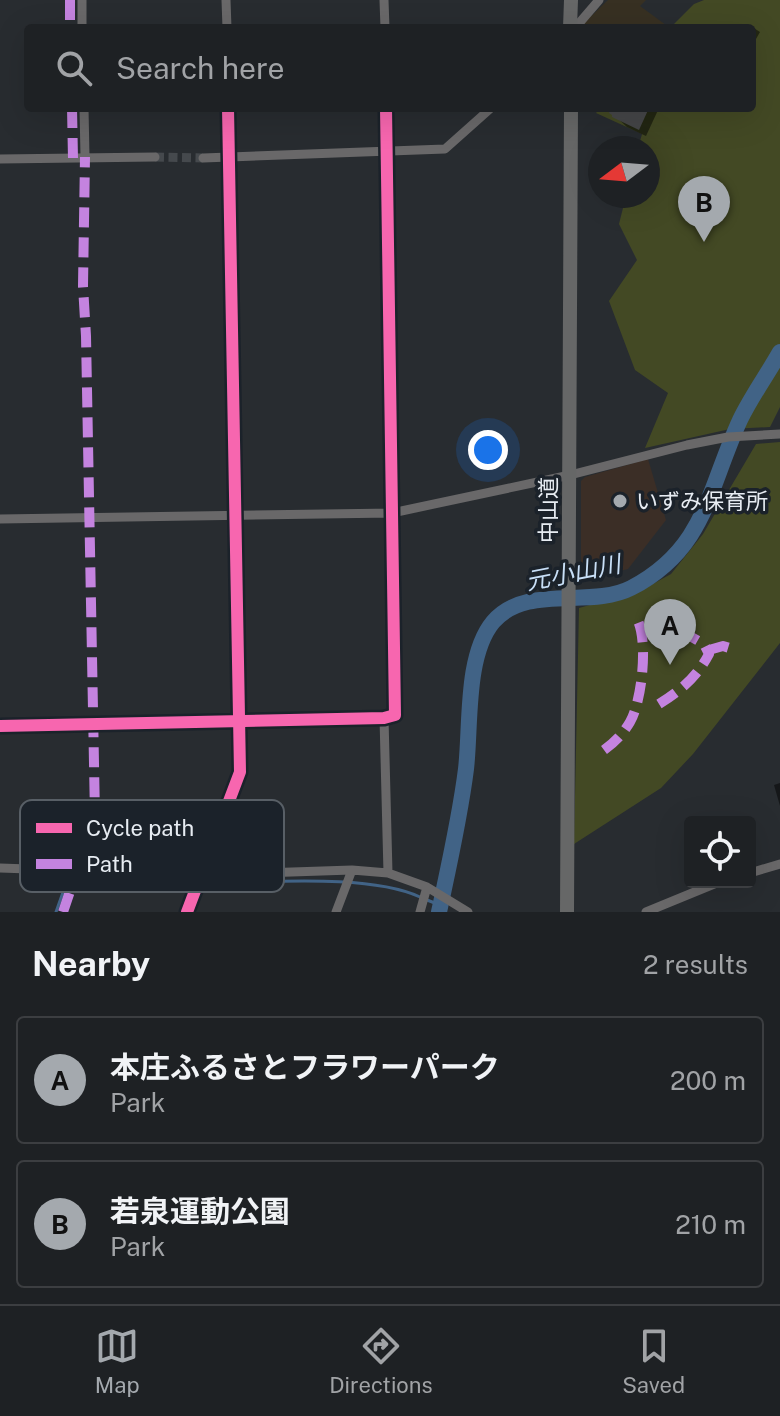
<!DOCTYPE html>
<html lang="en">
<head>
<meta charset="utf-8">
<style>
  :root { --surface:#1e2124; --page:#26292c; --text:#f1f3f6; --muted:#a1a3a6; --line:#3c3e41; --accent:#a4a9ae }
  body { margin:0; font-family:"Public Sans","Noto Sans JP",sans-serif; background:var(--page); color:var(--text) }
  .controls { position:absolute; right:24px; bottom:24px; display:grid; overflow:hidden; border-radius:8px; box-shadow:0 8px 32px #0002 }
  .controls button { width:72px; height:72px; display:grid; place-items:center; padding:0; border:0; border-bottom:2px solid var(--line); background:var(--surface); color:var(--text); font:40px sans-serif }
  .compass { position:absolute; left:588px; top:136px; width:72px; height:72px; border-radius:50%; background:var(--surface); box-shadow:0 8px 32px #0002; rotate:254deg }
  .you { position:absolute; left:488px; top:450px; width:28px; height:28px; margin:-20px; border:6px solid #fff; border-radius:50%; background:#1a73e8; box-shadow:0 0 0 12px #1a73e833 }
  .badge { display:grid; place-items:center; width:52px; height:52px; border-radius:50%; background:var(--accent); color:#111; font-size:26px; font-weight:700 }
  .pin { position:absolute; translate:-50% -66px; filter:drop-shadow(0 2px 4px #0008) }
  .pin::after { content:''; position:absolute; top:42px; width:28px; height:24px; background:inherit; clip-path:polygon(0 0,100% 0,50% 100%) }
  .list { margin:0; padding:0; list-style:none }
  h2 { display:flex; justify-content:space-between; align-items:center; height:104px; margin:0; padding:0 32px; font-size:34px }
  h2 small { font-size:26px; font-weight:400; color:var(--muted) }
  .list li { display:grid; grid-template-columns:52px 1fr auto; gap:24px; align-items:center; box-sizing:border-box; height:128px; margin:0 16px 16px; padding:0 16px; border:2px solid var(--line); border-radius:8px }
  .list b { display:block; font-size:30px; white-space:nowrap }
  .list p { margin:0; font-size:26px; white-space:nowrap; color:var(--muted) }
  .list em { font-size:26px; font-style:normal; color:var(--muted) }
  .icon { flex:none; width:44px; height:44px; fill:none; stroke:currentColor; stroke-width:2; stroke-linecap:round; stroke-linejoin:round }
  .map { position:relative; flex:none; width:780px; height:912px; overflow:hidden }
  .search { position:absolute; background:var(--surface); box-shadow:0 8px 32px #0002; left:24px; right:24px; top:24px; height:88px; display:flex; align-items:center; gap:20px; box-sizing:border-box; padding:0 28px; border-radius:8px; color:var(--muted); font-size:30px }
  .sheet { height:392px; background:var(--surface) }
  nav { display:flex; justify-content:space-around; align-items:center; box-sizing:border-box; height:112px; border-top:2px solid var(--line); background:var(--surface); font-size:22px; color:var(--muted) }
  nav a { display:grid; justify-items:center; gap:4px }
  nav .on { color:var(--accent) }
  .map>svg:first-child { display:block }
  .commercial { fill:#373022 }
  .education { fill:#3b2e26 }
  .green { fill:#434924 }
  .shadow { fill:#0007 }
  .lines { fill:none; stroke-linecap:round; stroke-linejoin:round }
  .stream { stroke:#416386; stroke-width:3 }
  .river { stroke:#416386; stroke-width:16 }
  .building { fill:#464749 }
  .minor-tunnel { stroke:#45494d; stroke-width:9; stroke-dasharray:9 4.5; stroke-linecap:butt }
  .minor { stroke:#696869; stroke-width:9 }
  .highway { stroke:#666767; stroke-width:14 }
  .quiet { stroke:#c483df; stroke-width:10; stroke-dasharray:20 10; stroke-linecap:butt }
  .cycleway-casing { stroke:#1b222a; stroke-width:17 }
  .cycleway { stroke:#f766af; stroke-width:12 }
  .poi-dot { fill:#a4a9ae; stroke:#1b222a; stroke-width:3 }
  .labels { text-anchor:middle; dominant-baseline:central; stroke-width:7; stroke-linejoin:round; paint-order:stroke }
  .poi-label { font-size:22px; fill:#e7ecf2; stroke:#1b222a; text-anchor:start }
  .street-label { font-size:22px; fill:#e7ecf2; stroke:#1b222a }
  .water-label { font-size:24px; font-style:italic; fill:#c8dff7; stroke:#1b222a }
  .key { fill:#1b222a; stroke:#585f66; stroke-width:2 }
  .key-label { font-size:22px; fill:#e7ecf2 }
</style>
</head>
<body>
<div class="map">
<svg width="780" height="912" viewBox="0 0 780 912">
  <rect width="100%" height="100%" fill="#282c30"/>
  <path class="commercial" d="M608,0h38l-6,6 30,22h-88v-3z"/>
  <path class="education" d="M648,459l18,61 -38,49 -47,12v-100l4,-4z"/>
  <path class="green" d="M704,0h76v407l-10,20 -40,2 -85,19 23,-55 -33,-23 -26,-69 28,-41 -18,-36 7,-28h22v-48h-10l4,-14 -46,-21 4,-5h152v-80h-82l24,-24z
    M780,442v201l-87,111 -32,34 -87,56 5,-236 61,-17 31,-17 32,-40 53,-90z"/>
  <path class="shadow" d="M749,25l11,7 -4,7 -4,-2v-9h-4z
    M614,108h45l-13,28 -19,-9 -16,-15z
    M780,783v23l-6,-21z"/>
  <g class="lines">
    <path class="stream" d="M202,883c60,0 166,-10 218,14
      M427,900l13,5
      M56,912l11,-31 127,2"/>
    <path class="river" d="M439,912c10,-47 21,-95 27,-143 5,-43 -1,-113 27,-147 33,-39 97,-13 138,-34 75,-39 77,-99 109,-168 11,-23 27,-45 40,-68"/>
  </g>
  <path class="building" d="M611,108h38l-10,22 -27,-13v-2l-3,-2z"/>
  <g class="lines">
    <path class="minor-tunnel" d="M155,157l48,1"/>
    <path class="minor" d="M82,0v28
      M226,0l1,28
      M384,0l1,28
      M575,28l24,-28
      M84,108l1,49
      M203,158l242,-9 46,-41
      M0,159l155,-2
      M0,519l392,-6 178,-38 117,-30 41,-8 52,-3
      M384,718l4,155
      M0,726l384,-8 11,-3 -9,-607
      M0,868l201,7 151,-5 36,3 39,14 41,25
      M750,873l30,-9
      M187,912l53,-140 -12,-664
      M336,912l16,-42
      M420,912l7,-25
      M646,912l73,-30"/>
    <path class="highway" d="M570,28l1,-28
      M567,912l4,-804"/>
    <path class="quiet" d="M70,0v28
      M72,108l1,51
      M709,650l14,-4 13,4
      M659,704c21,-13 38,-27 50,-50l-5,-10 -18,-10
      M604,750c11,-8 19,-16 26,-28 12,-21 18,-79 8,-101l-7,-3
      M63,912l32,-95 -9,-481 -3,-50 2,-129"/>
    <g class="cycleway-casing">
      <path id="cycleway" d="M0,726l384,-8 11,-3 -9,-607
        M187,912l53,-140 -12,-664"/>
    </g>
    <use href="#cycleway" class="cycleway"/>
  </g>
  <circle class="poi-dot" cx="620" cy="501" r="8"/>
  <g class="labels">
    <g class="poi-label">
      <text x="636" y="501">いずみ保育所</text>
    </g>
    <g class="street-label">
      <text transform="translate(548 510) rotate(-90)">中山道</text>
    </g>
    <g class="water-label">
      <text transform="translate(573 572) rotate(-11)">元小山川</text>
    </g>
  </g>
  <rect x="20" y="800" width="264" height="92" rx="12" class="key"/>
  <rect x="36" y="823" width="36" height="10" fill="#f766af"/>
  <rect x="36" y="859" width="36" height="10" fill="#c483df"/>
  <g class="key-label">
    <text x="86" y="836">Cycle path</text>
    <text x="86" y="872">Path</text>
  </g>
</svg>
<div class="controls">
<button><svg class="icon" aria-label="locate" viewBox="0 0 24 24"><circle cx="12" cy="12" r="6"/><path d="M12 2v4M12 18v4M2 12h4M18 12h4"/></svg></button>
</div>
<svg class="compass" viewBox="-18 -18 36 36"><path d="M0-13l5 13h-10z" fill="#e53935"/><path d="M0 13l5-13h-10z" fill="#a1a3a6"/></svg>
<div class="you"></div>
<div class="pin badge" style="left:670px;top:665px">A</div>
<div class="pin badge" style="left:704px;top:242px">B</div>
<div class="search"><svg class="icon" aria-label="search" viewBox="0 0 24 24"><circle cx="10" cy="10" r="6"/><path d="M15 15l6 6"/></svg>Search here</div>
</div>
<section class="sheet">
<h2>Nearby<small>2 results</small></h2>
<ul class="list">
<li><span class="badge">A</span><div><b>本庄ふるさとフラワーパーク</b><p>Park</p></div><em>200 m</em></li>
<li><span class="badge">B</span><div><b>若泉運動公園</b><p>Park</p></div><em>210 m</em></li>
</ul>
</section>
<nav>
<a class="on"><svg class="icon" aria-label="map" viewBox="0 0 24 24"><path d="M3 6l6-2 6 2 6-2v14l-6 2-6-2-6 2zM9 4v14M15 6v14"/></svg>Map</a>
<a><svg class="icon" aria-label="directions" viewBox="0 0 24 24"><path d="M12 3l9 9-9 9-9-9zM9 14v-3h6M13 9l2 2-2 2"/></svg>Directions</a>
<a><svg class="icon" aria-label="saved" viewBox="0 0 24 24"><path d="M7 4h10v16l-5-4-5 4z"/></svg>Saved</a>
</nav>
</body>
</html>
